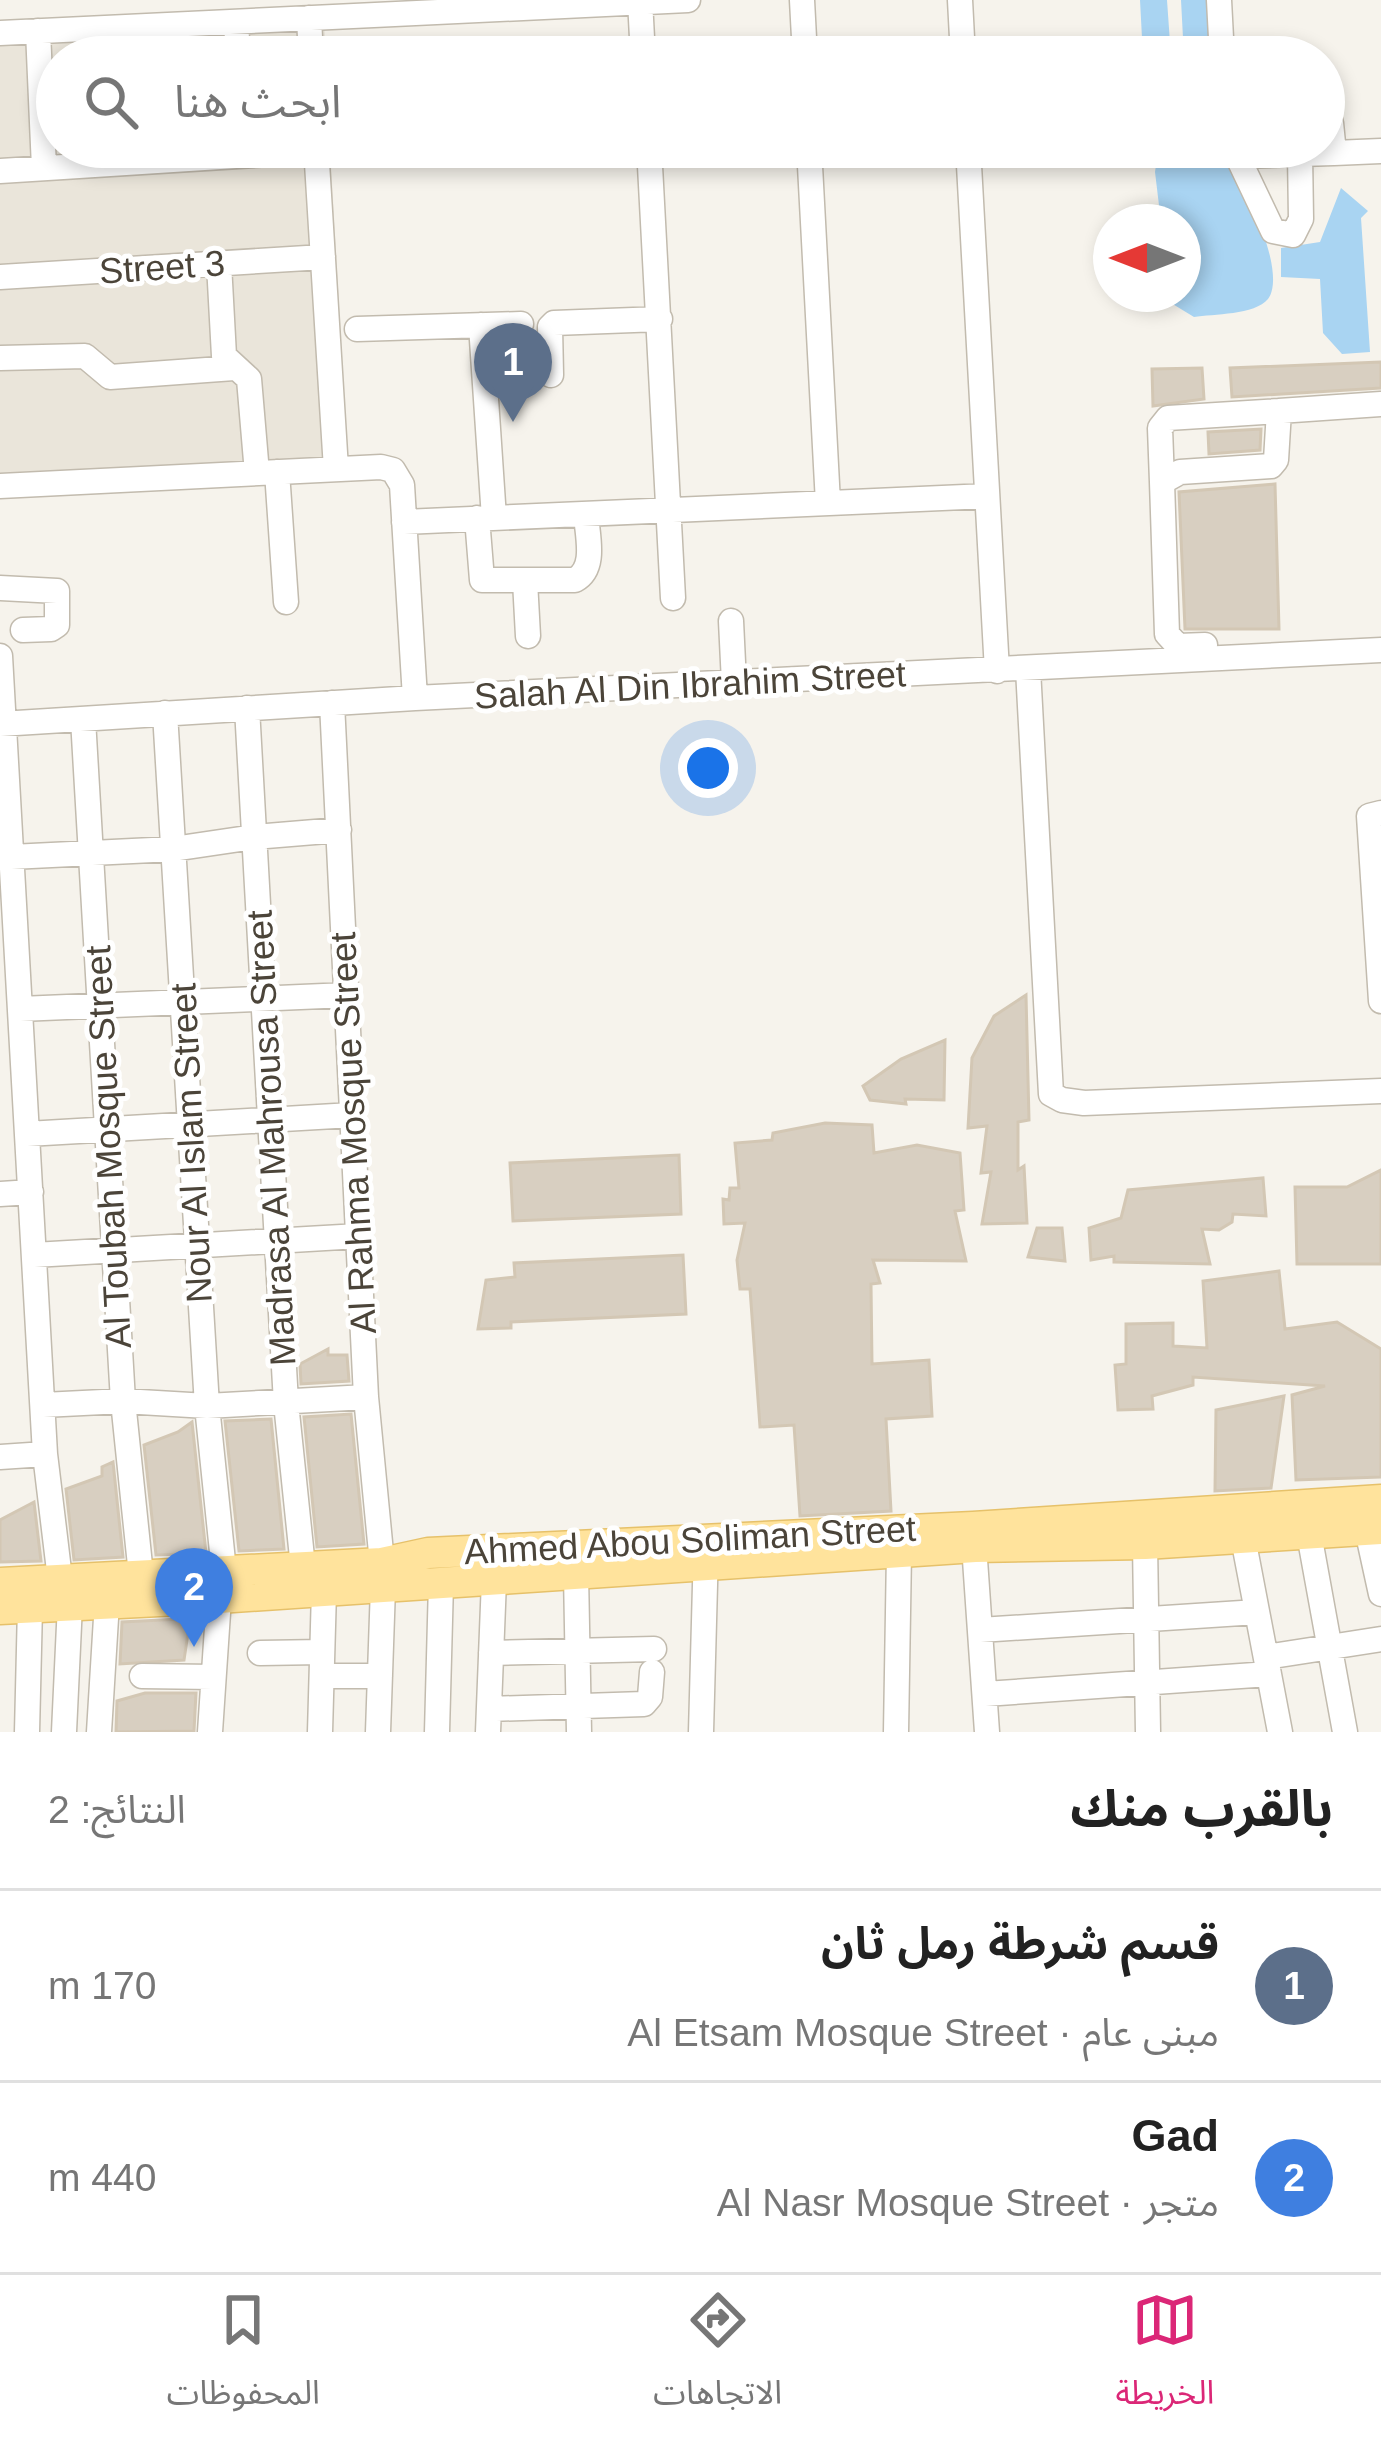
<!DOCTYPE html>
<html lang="ar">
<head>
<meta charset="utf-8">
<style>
  :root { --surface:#fff; --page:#f2f2f2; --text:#222; --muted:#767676; --line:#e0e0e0; --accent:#db2777 }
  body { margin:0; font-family:Arial,"Noto Sans Arabic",sans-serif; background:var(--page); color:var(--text); direction:rtl }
  .compass { position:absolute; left:1093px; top:204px; width:108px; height:108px; border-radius:50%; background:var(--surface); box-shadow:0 6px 18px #0003; rotate:270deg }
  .you { position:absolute; left:708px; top:768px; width:42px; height:42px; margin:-30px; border:9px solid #fff; border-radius:50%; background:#1a73e8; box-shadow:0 0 0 18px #1a73e833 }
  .badge { display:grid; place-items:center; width:78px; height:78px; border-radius:50%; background:var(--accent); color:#fff; font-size:39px; font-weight:700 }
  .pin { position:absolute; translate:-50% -99px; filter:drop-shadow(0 3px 6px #0008) }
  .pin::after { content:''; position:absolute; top:63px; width:42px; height:36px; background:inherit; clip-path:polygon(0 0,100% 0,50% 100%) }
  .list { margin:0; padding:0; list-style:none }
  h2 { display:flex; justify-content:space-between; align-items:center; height:156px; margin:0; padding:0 48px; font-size:51px }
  h2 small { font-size:39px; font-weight:400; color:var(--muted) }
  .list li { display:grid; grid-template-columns:78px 1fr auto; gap:36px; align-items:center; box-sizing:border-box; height:192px; padding:0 48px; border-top:3px solid var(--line) }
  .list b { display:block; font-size:45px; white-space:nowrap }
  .list p { margin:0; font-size:39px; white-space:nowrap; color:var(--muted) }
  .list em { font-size:39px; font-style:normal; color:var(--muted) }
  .icon { flex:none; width:66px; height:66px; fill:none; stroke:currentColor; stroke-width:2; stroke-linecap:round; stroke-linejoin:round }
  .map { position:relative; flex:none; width:1381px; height:1732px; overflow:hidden; direction:ltr }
  .search { position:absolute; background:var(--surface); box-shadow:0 6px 18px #0003; left:36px; right:36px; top:36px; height:132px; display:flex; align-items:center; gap:30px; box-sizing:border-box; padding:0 42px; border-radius:66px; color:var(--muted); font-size:45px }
  .sheet { height:540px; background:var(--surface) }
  nav { display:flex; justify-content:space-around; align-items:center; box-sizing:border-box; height:168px; border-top:3px solid var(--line); background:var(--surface); font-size:33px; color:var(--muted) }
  nav a { display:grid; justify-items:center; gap:6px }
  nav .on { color:var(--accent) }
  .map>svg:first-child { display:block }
  .residential { fill:#eae5da }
  .water { fill:#a9d4f2 }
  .building { fill:#d8cfc1; stroke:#d3c7b4; stroke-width:3 }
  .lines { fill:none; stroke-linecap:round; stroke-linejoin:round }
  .minor-casing { stroke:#c2bbae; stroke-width:27 }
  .major-casing { stroke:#e6c16a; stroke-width:33 }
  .minor { stroke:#fff; stroke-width:24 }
  .major { stroke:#ffe39c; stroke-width:30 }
  .labels { text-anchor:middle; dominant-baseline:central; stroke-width:10; stroke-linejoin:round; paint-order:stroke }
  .street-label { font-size:36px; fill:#4b4439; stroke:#fff }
</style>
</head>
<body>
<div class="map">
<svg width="1381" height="1732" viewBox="0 0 1381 1732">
  <rect width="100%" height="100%" fill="#f6f3ec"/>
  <path class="residential" d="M324,19l2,38h-269v90h273l18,315 -348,26v-463z"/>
  <path class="water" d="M1140,0h27l4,57h-28z
    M1181,0h27l3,57h-27z
    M1184,147h39c16,26 66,124 45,152 -13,16 -55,15 -74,18l-23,-14 -1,-9h13v-72h-22l-6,-50 1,-7z
    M1341,188l27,23 -7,7 9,134 -28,2 -19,-21 -3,-54 -39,-2v-29l39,-6z"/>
  <path class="building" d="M1381,362v26l-149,9 -2,-29z
    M1202,368l2,31 -51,7 -1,-37z
    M1261,429l-1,21 -51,4 -1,-22z
    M1275,484l4,145h-94l-6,-137z
    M1026,995l3,125 -11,2v48l6,-4 3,57 -45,1 9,-52 -10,1 6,-47 -19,2 4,-70 22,-42z
    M945,1040l-1,60 -39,-1 1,5 -36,-4 -7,-14 38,-27z
    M825,1123l47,2 2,28 43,-8 43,8 4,57 -9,1 11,50 -93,-1 7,23 -9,1 1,80 57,-4 3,56 -46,3 5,92 -91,5 -6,-91 -34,2 -10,-138h-10l-3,-29 8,-37 -21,1 -1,-25 6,1 1,-12h9l-4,-45 37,-3 1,-7z
    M679,1155l2,59 -168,7 -3,-58z
    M1381,1170v94h-84l-2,-77h52z
    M1263,1178l3,38 -33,-2 -1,8 -13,8 -17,-1 8,35 -96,-2v-6l-23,4 -2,-32 32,-10 7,-28z
    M1037,1228h25l3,33 -37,-4z
    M683,1255l3,59 -175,8v6l-33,1 8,-49 29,-3 -1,-14z
    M1279,1271l6,58 52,-7 44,27v128l-85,3 -4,-85 33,-9 -132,-9v8l-41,11 1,13 -35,1 -3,-45 11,-1v-40l47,-1v23l34,2 -4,-67z
    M328,1349v6h19l2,26 -48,3 -1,-20z
    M1284,1396l-13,92 -56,3 1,-81z
    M351,1414l13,130 -47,3 -13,-130z
    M271,1419l13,130 -45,2 -14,-130z
    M192,1422l14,131 -50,2 -12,-110 34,-13z
    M113,1462l10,95 -49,3 -8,-71 36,-13v-9z
    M34,1502l7,59 -41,1v-42z
    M201,1618l-1,15h-12l-4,27 -64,4 2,-42z
    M145,1693h51l-2,38 -78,1 1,-31z"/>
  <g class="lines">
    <g class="minor-casing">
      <path id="minor" d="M640,0l3,57
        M802,0l3,57
        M960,0l3,57
        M1219,0l3,57
        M309,18l2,39
        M236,22l2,35
        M107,28l2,29
        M38,31l6,137
        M0,33l688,-33
        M316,147l20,322
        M649,147l24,451
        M809,147l19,356
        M968,147l29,524
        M1233,147l40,84 20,4 8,-16 -1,-65 -63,2
        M1334,153l47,-2
        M1300,154l34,-1 -3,-30 -7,-2
        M0,171l317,-20
        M219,264l5,92 25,23 8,94
        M0,277l323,-20
        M481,325l13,193
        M357,329l164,-5
        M0,358l85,-2 25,21 124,-9
        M551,375l-1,-48 4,-4 106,-4
        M277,472l9,130
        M1162,482l-2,-54 8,-10 111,-7
        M0,486l381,-19 12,3 9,15 13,213
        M477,518l5,62h93c22,-12 12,-45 11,-66
        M404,522l583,-26
        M525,581l3,55
        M0,588l57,3v34l-6,4 -28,1
        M731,621l3,62
        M1205,645l-27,1 -11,-12 -5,-152 18,-10 91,-6 5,-6 3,-49 102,-7
        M0,656l45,798 15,125
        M1028,669l23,425 11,6 22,3 297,-12
        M332,703l34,694 16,166
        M247,708l39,695 17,164
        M165,713l42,693 17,165
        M83,719l40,682 18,174
        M0,724l415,-26 966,-48
        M1381,813l-12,3 12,185
        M11,857l162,-8 81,-12 85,-7
        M20,1009l327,-14
        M27,1134l325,-19
        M0,1194l31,-2
        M34,1255l325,-19
        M43,1405l80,-4 84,5 159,-9
        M0,1457l45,-3
        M1367,1530l14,64
        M973,1531l14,201
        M1309,1534l36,198
        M1243,1538l37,194
        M1145,1544l3,188
        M576,1574l3,158
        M980,1630l277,-18
        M260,1653l62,-1
        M491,1653l163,-4
        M1266,1657l115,-18
        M142,1676l71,1
        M322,1676h58
        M985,1694l284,-20
        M489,1709l155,-5 6,-7 2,-25
        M27,1732l3,-125
        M64,1732l6,-128
        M99,1732l8,-130
        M210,1732l9,-134
        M320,1732l4,-141
        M378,1732l5,-145
        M437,1732l4,-149
        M488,1732l6,-152
        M701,1732l5,-184
        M896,1732l3,-180"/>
    </g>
    <g class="major-casing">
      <path id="major" d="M0,1583l382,-20 46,-10 545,-26 408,-27
        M0,1609l219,-11 756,-51 170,-3 236,-15"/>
    </g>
    <use href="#minor" class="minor"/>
    <use href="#major" class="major"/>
  </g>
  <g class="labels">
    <g class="street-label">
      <text transform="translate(162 267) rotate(-4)">Street 3</text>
      <text transform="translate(690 685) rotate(-3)">Salah Al Din Ibrahim Street</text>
      <text transform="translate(353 1133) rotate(-93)">Al Rahma Mosque Street</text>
      <text transform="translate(271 1138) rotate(-93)">Madrasa Al Mahrousa Street</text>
      <text transform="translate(191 1143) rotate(-93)">Nour Al Islam Street</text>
      <text transform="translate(108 1147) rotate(-93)">Al Toubah Mosque Street</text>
      <text transform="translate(690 1540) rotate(-3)">Ahmed Abou Soliman Street</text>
    </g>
  </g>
</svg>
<svg class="compass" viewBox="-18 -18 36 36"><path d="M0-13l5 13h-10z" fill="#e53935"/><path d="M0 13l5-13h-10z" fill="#767676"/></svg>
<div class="you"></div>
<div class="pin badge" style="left:513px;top:422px;background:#5c6f8a">1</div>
<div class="pin badge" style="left:194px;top:1647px;background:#3f7fe0">2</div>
<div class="search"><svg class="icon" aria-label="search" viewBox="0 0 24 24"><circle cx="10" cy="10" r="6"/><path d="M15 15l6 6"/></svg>ابحث هنا</div>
</div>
<section class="sheet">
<h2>بالقرب منك<small>النتائج: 2</small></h2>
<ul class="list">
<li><span class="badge" style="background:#5c6f8a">1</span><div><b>قسم شرطة رمل ثان</b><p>مبنى عام · Al Etsam Mosque Street</p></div><em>170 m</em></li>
<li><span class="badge" style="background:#3f7fe0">2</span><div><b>Gad</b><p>متجر · Al Nasr Mosque Street</p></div><em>440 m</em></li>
</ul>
</section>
<nav>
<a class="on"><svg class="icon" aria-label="map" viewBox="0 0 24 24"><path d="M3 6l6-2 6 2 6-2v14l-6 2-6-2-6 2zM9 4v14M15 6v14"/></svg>الخريطة</a>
<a><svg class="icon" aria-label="directions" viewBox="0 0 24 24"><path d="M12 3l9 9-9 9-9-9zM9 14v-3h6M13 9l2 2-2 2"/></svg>الاتجاهات</a>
<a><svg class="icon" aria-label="saved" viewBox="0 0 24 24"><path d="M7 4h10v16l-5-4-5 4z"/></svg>المحفوظات</a>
</nav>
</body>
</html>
